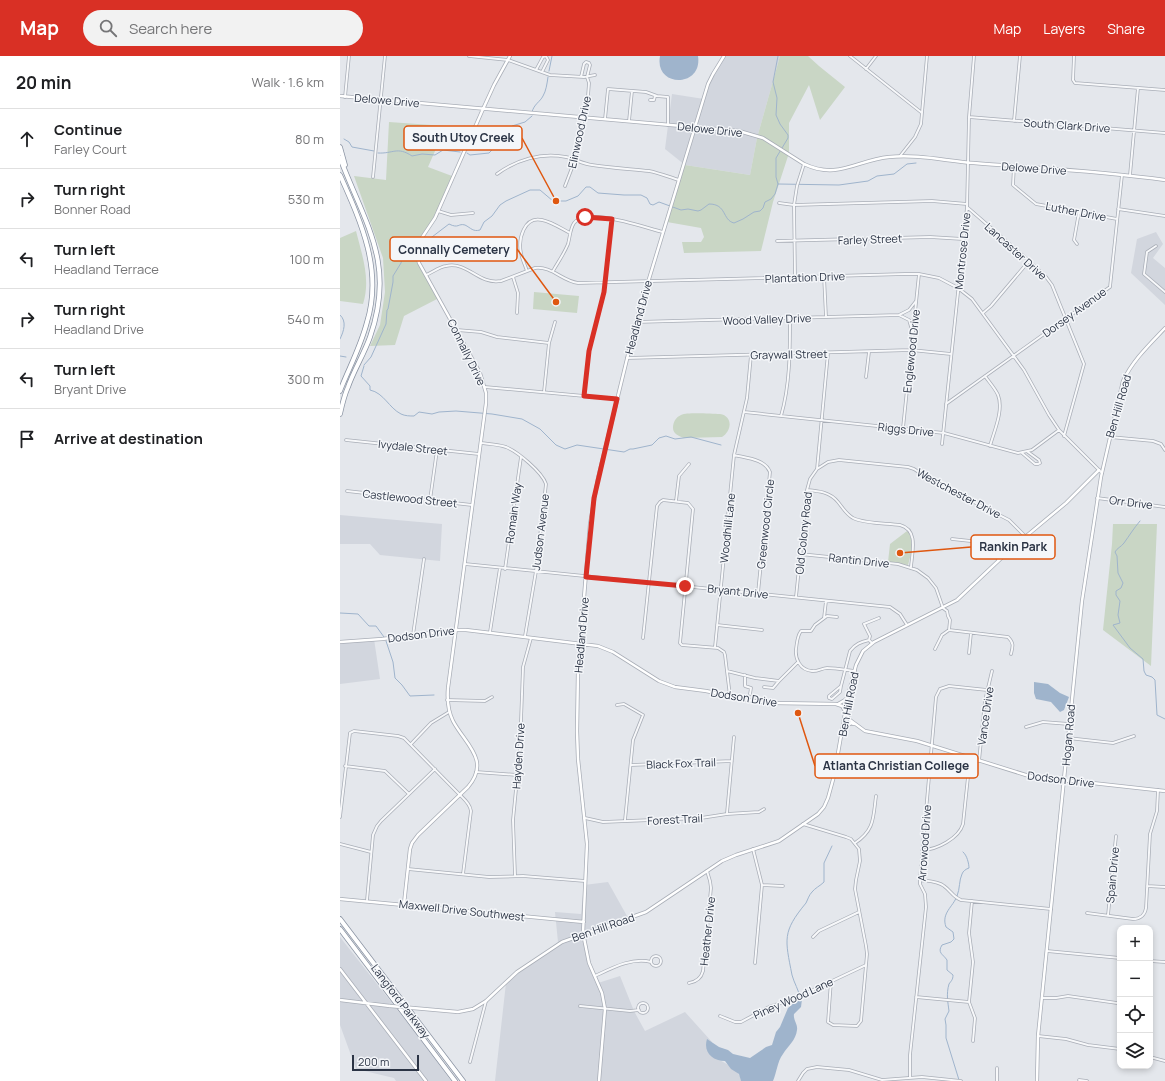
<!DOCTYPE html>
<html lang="en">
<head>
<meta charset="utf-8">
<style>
  :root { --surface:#fff; --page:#f2f2f2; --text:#202124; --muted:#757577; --line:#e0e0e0; --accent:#d93025 }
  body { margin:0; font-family:Manrope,sans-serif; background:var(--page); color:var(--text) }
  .controls { position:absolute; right:12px; bottom:12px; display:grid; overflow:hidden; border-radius:8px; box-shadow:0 2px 6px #0003 }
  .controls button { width:36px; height:36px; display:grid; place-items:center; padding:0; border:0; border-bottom:1px solid var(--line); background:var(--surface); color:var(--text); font:20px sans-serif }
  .scale { position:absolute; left:12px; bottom:10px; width:67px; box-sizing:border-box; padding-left:4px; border:2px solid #2b3445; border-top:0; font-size:11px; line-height:14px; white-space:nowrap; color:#2b3445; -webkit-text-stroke:3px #f4f6f9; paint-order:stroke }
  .stop { position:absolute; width:12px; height:12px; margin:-9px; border:3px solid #d93025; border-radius:50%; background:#fff }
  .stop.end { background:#d93025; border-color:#fff; box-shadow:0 1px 4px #0008 }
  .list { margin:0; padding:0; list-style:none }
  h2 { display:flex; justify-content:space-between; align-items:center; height:52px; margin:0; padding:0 16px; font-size:17px }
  h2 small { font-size:13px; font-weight:400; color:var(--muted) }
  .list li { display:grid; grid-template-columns:26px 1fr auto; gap:12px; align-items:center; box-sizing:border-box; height:60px; padding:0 16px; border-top:1px solid var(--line) }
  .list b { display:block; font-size:15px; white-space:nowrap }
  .list p { margin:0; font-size:13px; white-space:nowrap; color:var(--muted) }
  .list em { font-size:13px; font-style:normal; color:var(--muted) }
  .icon { flex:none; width:22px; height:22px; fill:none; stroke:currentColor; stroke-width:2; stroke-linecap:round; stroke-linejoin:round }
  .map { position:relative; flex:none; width:825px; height:1025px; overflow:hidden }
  header { display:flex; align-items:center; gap:24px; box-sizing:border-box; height:56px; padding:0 20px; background:var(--accent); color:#fff }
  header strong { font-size:19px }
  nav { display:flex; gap:22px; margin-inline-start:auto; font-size:14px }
  .search { width:280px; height:36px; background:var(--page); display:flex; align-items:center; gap:10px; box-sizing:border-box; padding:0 14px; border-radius:22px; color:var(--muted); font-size:15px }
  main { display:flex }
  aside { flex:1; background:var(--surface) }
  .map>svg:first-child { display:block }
  .built { fill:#d2d6de }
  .green { fill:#c9d6c5 }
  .water { fill:#9fb4cc }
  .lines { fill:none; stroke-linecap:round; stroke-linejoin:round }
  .stream { stroke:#9fb4cc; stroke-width:1 }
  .street-casing { stroke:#a9aeb7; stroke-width:3.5 }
  .secondary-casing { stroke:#a9aeb7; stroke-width:4 }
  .highway-casing { stroke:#8b94a3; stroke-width:5.5 }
  .street { stroke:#f7f8fa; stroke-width:2 }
  .secondary { stroke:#fff; stroke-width:2.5 }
  .highway { stroke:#fff; stroke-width:4 }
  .secondary-bridge-casing { stroke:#a9aeb7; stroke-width:4; stroke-linecap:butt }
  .secondary-bridge { stroke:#fff; stroke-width:2.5 }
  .route { stroke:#d93025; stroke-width:5 }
  .labels { text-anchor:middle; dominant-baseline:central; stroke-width:3; stroke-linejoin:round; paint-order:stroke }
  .street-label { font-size:11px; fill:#2b3445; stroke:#f4f6f9 }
  .leader { fill:none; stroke:#df570f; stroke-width:1.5 }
  .callout-dot { fill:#df570f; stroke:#f4f6f9; stroke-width:1.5 }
  .callout { fill:#f4f6f9; stroke:#df570f; stroke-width:1.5 }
  .callout-label { font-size:12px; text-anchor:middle; font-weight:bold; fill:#2b3445 }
</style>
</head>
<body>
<header>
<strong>Map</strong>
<div class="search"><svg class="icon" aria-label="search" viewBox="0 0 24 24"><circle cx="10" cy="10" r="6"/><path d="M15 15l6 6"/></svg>Search here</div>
<nav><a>Map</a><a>Layers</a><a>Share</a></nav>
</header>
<main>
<aside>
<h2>20 min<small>Walk · 1.6 km</small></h2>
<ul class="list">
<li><svg class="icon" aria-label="ahead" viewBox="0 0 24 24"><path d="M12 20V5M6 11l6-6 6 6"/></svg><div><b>Continue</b><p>Farley Court</p></div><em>80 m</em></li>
<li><svg class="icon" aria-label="right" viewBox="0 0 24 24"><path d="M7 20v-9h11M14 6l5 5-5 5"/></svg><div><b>Turn right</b><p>Bonner Road</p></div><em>530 m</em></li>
<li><svg class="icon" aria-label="left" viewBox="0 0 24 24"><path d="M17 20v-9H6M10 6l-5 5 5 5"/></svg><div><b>Turn left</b><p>Headland Terrace</p></div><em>100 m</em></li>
<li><svg class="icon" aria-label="right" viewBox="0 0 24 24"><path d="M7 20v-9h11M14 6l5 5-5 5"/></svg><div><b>Turn right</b><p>Headland Drive</p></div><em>540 m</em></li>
<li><svg class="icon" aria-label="left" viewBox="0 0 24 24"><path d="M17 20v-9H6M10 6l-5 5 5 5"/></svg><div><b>Turn left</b><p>Bryant Drive</p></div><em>300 m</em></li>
<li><svg class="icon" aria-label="arrive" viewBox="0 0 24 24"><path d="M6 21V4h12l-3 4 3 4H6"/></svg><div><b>Arrive at destination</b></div></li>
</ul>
</aside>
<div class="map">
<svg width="825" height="1025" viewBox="0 0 825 1025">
  <rect width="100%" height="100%" fill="#e4e7ec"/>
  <path class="built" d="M383,0h57l-23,82 -7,37 -65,-10 -20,-16 7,-55 32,5 6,-23z
    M816,176l7,12 -10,14 12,10v37l-34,-32 6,-34z
    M0,459l102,9 -2,37 -60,-6 -10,-11h-30z
    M34,583l6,40 -40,5v-42z
    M268,826l19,34 -43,16 3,21 11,30 22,-7 14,35 11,20 40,-19 27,30 -3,5 -1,5 6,5 20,11 6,8 1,5h-246l11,-98 52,-41 -3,-30 26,2 3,-29z
    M0,881l85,108 26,36h-55l-2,-3 -38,-9 -16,-44z"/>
  <path class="green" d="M440,0h28l11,10 26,21 -25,33 -11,-35 -20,38v30l-16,49 -12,49 -77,2 -2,-11h19l3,-5 -3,-9 -34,-6 18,-57 65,10 7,-37z
    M49,66l57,4 -18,41 24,9 -15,37 -20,31v16l22,38 -35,18 -9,29 -25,1 10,-21 5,-33 -2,-34 -29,-82 32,4z
    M16,175c6,24 15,48 7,73l-23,-3v-63z
    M194,236l45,4 -2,17 -44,-4z
    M380,358c13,2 12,17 2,23l-38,1c-5,-2 -11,-4 -11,-10 0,-6 3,-11 8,-13 7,-3 30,-1 39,-1z
    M773,468h44l-6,142 -48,-36 9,-86z
    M567,475c8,8 4,24 1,34l-20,-3 2,-18z"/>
  <path class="water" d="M320,0h38c5,32 -44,32 -38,0z
    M694,626l14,2 12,9 9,4 -5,13 -4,2 -9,-10 -15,-3 -2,-6z
    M460,942l2,1 -1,8 -7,7c-1,6 4,10 3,16 -1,10 -9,16 -14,24 -6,8 -6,18 -10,27h-32l-2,-7 -8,-5 -6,-8c-13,0 -22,-9 -18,-22l12,8 9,3 5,4 17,4 16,-11 6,-2 4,-13 4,-5 8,-19z"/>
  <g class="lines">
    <path class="stream" d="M209,15l3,-15
      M192,56c2,-8 8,-10 11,-16 3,-5 4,-12 5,-19
      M4,83l5,3 3,5 22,4
      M38,97c15,1 19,-7 34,3l10,-2 13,1 8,-5 17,2
      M127,97l3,2 19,-2 19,-19 2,-6 2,-2 13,-4 7,-6
      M438,128l61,1 29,-4 9,-5 17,-2 13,-10 9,-1
      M0,259c7,6 4,16 0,24
      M0,300l6,1
      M24,309l7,-8 15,-33 1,-14 1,-1 5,-27v-6l8,-13 4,-17 23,-6 21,-16c10,5 9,-1 16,1 6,3 8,7 15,5l4,-8 8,-6 8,-11 6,-4 24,-11h10l13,11h13l12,-5 8,-9h4l8,6 26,2h17l6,3 3,6 3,1 6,-3 22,8 7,-1 10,2 3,-1 8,-6c18,0 13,16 25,19l9,-4 11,-7 6,-1 3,-3 2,-6 6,-3 4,-5 3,-10 -2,-7v-19l12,-20v-3l-8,-11 -4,-9 1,-17 -4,-16 5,-26
      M24,310l-3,10 9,10v4c14,3 19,18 31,24 4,2 9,2 13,2l5,-4 13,2 7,-2 17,-1 36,3 30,5 18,10 16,16 9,4 12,-4 47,7 6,-3h3l19,-4 7,-7 7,-2 9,3 16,-2 30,8
      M800,465c-6,7 -11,15 -16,22 -3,4 -7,5 -9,9l2,4 1,17 5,10 -2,5 -5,3v4l4,6 -2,14 2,8 -7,2 17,23 13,11 1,12 2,4 6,2 3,3 2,35 8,4
      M0,557l18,1 11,12h7l8,11
      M46,585l7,21 2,16 7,7 8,11 24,-1
      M460,942c-1,-8 -6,-15 -8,-23 -7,-36 -10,-43 14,-72 2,-4 3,-8 6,-11 3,-4 8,-6 12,-10v-19l8,-17
      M619,1024l-13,-42v-13l-1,-6 4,-8c-1,-8 -3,-17 0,-27 2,-3 4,-4 4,-9l-6,-5v-10c-4,-6 -10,-7 -5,-15l9,-3 3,-3 -1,-7 -7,-5c-5,-14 7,-20 11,-31 3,-7 2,-16 5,-22 1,-3 4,-5 7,-6 0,-4 -2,-13 -6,-16"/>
    <g class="street-casing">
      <path id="street" d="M129,0l39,4 42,15 34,2 11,-2
        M510,0l72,57
        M734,0l-1,24 2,3 90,7
        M526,13l10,-13
        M196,14l7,-13 3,-1 2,4 -6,12
        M5,41l4,-41
        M310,44h4l1,-4
        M629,61l196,16
        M265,63l3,-30 38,3 11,4 11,1v28
        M289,65l3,-30
        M674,65l6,-65
        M560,100l15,-19 6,-13 6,-68
        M674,110l-1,19 23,19 81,15
        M157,118c19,-14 44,-22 69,-17 9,2 17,7 26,8 19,3 38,4 57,6 10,2 20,6 30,9
        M790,119l8,-87
        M33,121l12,-121
        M225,130l10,-26 3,-12 6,-36 4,-16 1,-13 -2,-6 3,-12 -1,-2 -3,-1 -2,2 -3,13
        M439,147l15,2 138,-4 35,3
        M627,151l62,54 17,16 6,8 32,79 -20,72
        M778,153l47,7
        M98,155l13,4 22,-2
        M437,185l153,-4 33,2
        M737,188l-3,-4 5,-28
        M816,190l-9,6 -3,22 21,18
        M187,215c-2,-6 -5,-12 -6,-18 -3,-14 3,-37 21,-33 10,2 20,9 28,13
        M213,215c5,-9 11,-17 15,-27 2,-7 2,-15 6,-21 13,-17 71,5 89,9
        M86,219c7,-3 13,-8 20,-9 22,-5 32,19 55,15l34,-13c17,-2 27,13 43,15l327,-9h14l20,4 19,10 14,11 52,71 25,45 10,15 43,43
        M484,220l2,41
        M173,221l5,16 -1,20
        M455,221l-1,-72 3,-19 7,-22
        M643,257l8,-7 38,-45
        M559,259l10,5 3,10
        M296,266l263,-7 10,-5 7,-9
        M117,274l24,2 16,5 52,6
        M287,302l284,-8 40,4
        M645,320c4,6 10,12 13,19 6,15 -4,36 -8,51
        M526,321l3,-25
        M145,331l132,12
        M204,336l5,-49 6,-21
        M244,340l5,-45 15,-59 8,-73
        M606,348l164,-117 12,-112
        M404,356l200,21 74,20 14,-3 27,-20
        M441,360c9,-31 9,-65 9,-98
        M563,372l16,-154
        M770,381l43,4 8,3 4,6
        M6,384l133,14
        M141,387c8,1 17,1 25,4 12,5 36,25 40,37l-10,87 -11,65
        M602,388l25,-237 2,-90 5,-61
        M682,397l13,11h3l2,-1 -1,-3 -11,-8
        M394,399c12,3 31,4 36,17l-12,121
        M477,413l11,-7 11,-2 69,7 6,2 15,10 80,41 16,16
        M467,434c12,1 23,2 31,12 5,6 8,12 15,16 12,6 34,5 47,7 19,5 12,28 11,42
        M7,435l125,14
        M757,442l68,9
        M90,444l7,-50
        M336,445l3,-25 10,-12
        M612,483l28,3 5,4 14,14
        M460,498l98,10 19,6 11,8 8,10 7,20 4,3 1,5 2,4 -1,10
        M125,508l425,43 10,7 7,11
        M165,513l16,-112
        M456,541l11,-107 3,-11 7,-10 11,-116
        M497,561l-10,-1 -12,9 -4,6h-10c-4,5 -4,12 -5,18 -1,10 4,21 16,22 5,1 10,-3 15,-3 8,0 20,2 28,3
        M484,562l2,-17
        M377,569l45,5
        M150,576l10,-64
        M73,579l11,-76
        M303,582l14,-132 3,-4 3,-2 25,3 5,6 -13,134 2,2 36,3 6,4 1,3 5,41
        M529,584l1,-4 -6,-12 15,-6
        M375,591l19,-192 13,-57 4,-43
        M595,593l7,-14 7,-5 59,7c6,6 5,9 3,17
        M629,597l2,-20
        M387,615l28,7 24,3 19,-19
        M405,619v11l6,2 -1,6
        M501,630l-12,10v2l3,1 8,-7 1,-6 9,-35c5,-7 11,-9 19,-11l3,3
        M424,631l9,1 6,-7
        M107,644l38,1 7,-4
        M277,649l7,-1 19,11 -10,25 -8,80
        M686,671l17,-5 26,2
        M728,682l45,5 21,-7
        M71,688l20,-21 18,-11
        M639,705l6,-60 7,-30
        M291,709l101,-4
        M5,710l40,5 24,23
        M136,716l41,3
        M387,757l7,-76
        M0,761l10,-84 4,-2 44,5 6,2 56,57c5,5 10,9 11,16l-8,63
        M245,762l18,4 98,-4 26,-4 32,-2 5,-3
        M463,768l43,13 5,2 8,10 1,12 -4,19 -1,9 11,57 1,8 -6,67 -4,5 -24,-1 -5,-3 3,-41
        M515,787c20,-13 18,-26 21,-47
        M0,788l31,8
        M413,793l9,36 -7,78
        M582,794c15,0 37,-12 41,-26l7,-66
        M68,813l81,8 34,-1 62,5
        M175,819l-2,-55 7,-72 3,-81 8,-29
        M580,824c7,1 18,1 24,6 7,5 9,11 17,14l90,9
        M422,829l21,1
        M807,830l18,1
        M27,844l6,-65 4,-9 4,-5 54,-52
        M632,845l-3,32 4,29 -4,40 6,16 -2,23
        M747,857l46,6c7,0 12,-4 13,-11l4,-74 7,-23 1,-21
        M768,859l8,-79
        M473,881l6,-6 40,-19
        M707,895l73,7
        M311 905a5 5 0 1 1 10 0a5 5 0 1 1-10 0Z
        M810,905l15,1
        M255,920c17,-8 37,-19 56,-14
        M349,927c6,-1 12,-4 14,-12l8,-83 -1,-7 -3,-10
        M576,941l53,5
        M702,942h14l12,-2 49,7
        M298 952a5 5 0 1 1 10 0a5 5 0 1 1-10 0Z
        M240,950l50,5 9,-1
        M380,960l15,6h6l28,-15 27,-9 70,-33
        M698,980l28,3 22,6 32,4
        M810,1001l15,4
        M130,1006l16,-61
        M657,1012v13
        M570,1021v-22l16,-148 -1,-13 -5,-10v-4l16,-183 4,-8 9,-3 38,4
        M739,1024l8,1
        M458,1025l5,-8 4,-4 10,-2 32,3 33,10 40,-3 39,4"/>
    </g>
    <g class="secondary-casing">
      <path id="secondary" d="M0,40l399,35 24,7 41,26c34,16 53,-4 85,-7 29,-3 57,4 85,6 64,5 128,8 191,17
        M0,586l42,-3 73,-9h11l132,16 15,6 46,29 16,6 31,4 47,10 21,2 62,1 6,2 8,14 15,11 52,10 112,35 136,15
        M498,648l7,-4 2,-2
        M503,673l8,-6 3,1
        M0,843l244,23
        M64,848l6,-55 2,-6 6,-8 50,-48c23,-27 -3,-43 -15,-66 -5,-10 -6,-21 -5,-33l38,-285v-10l-6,-20 -61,-110 -2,-8 2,-13 16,-24 48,-109 11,-24 16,-29
        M0,913l86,112
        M0,944l50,6
        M73,952l45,4 15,-3 13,-8 31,-29 45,-30 84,-30 76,-51 14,-6 43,-14 39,-27 6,-7 4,-9 6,-22 14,-80 8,-31 7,-14 11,-9 83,-42 56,-53 53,-44 33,-33
        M259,1025l6,-72 -3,-16 -13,-30 -6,-30 4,-89 -9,-85 -1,-28 1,-60 12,-147 8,-46 38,-156 72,-238 5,-10 11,-18
        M697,1025l1,-45 44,-435 19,-124 22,-96c10,-21 26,-36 42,-53"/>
    </g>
    <g class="highway-casing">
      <path id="highway" d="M0,91l5,18
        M0,102c25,66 56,105 30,179 -6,17 -16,33 -22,50 -4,9 -6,18 -8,27
        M0,119c21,47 43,95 27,147 -6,24 -18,46 -27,69
        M0,863l123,162
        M0,873l115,152"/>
    </g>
    <use href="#street" class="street"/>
    <use href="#secondary" class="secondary"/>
    <use href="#highway" class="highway"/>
    <g class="secondary-bridge-casing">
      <path id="secondary-bridge" d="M50,950l23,2"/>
    </g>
    <use href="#secondary-bridge" class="secondary-bridge"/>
  </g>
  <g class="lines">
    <path class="route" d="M245,161l27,2 -8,73 -15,59 -5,45 33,3 -23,99 -8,79 99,9"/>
  </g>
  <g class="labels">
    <g class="street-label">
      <text transform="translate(47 44) rotate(5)">Delowe Drive</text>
      <text transform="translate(727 69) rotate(4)">South Clark Drive</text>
      <text transform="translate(370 73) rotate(6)">Delowe Drive</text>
      <text transform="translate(239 76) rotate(-78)">Elinwood Drive</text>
      <text transform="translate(694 112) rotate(4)">Delowe Drive</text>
      <text transform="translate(736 155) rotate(11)">Luther Drive</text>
      <text transform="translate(530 183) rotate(-2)">Farley Street</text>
      <text transform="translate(622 195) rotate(-84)">Montrose Drive</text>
      <text transform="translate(676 195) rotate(42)">Lancaster Drive</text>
      <text transform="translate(465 221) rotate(-2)">Plantation Drive</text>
      <text transform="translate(734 256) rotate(-36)">Dorsey Avenue</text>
      <text transform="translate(298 261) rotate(-75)">Headland Drive</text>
      <text transform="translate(427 263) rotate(-2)">Wood Valley Drive</text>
      <text transform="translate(571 295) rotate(-84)">Englewood Drive</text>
      <text transform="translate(127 296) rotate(64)">Connally Drive</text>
      <text transform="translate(449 298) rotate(-1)">Graywall Street</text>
      <text transform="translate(778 350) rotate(-74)">Ben Hill Road</text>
      <text transform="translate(566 373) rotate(6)">Riggs Drive</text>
      <text transform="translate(73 391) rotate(6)">Ivydale Street</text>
      <text transform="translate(619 437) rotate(28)">Westchester Drive</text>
      <text transform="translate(70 442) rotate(6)">Castlewood Street</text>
      <text transform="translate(791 446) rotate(7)">Orr Drive</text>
      <text transform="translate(173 457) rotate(-82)">Romain Way</text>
      <text transform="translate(425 468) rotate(-84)">Greenwood Circle</text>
      <text transform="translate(387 472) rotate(-84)">Woodhill Lane</text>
      <text transform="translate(200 476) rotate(-83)">Judson Avenue</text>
      <text transform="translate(463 477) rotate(-84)">Old Colony Road</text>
      <text transform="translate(519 504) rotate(6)">Rantin Drive</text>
      <text transform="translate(398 535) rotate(6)">Bryant Drive</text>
      <text transform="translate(81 578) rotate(-7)">Dodson Drive</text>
      <text transform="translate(241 579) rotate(-85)">Headland Drive</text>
      <text transform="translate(404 641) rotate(9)">Dodson Drive</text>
      <text transform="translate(508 648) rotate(-79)">Ben Hill Road</text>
      <text transform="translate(645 660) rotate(-82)">Vance Drive</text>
      <text transform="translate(728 679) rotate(-85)">Hogan Road</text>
      <text transform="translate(178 700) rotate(-86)">Hayden Drive</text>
      <text transform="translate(341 707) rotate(-2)">Black Fox Trail</text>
      <text transform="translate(721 723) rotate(7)">Dodson Drive</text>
      <text transform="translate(335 763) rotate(-3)">Forest Trail</text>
      <text transform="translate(584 787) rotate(-86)">Arrowood Drive</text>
      <text transform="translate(772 819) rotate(-85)">Spain Drive</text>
      <text transform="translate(122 854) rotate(6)">Maxwell Drive Southwest</text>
      <text transform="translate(263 871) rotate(-19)">Ben Hill Road</text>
      <text transform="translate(367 875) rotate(-84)">Heather Drive</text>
      <text transform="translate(453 942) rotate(-24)">Piney Wood Lane</text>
      <text transform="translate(61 945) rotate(53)">Langford Parkway</text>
    </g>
  </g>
  <path class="leader" d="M216 145L182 82M216 246L177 193M560 497L631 491M458 657L475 710"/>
  <g class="callout-dot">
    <circle cx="216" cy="145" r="4"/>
    <circle cx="216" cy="246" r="4"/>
    <circle cx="560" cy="497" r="4"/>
    <circle cx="458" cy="657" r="4"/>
  </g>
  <g class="callout">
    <rect x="64" y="70" width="118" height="24" rx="4"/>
    <rect x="50" y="181" width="127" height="24" rx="4"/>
    <rect x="631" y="479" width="84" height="24" rx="4"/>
    <rect x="475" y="698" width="163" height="24" rx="4"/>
  </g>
  <g class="callout-label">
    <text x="123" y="86">South Utoy Creek</text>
    <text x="114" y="198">Connally Cemetery</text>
    <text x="673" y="495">Rankin Park</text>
    <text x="556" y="714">Atlanta Christian College</text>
  </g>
</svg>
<div class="controls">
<button>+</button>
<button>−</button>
<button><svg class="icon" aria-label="locate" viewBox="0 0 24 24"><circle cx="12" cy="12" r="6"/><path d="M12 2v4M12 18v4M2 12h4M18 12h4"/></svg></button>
<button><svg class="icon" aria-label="layers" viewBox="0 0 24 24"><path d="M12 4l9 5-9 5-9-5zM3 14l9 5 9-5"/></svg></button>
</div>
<div class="scale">200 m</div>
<div class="stop" style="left:245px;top:161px"></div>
<div class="stop end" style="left:345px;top:530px"></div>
</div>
</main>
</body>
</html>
